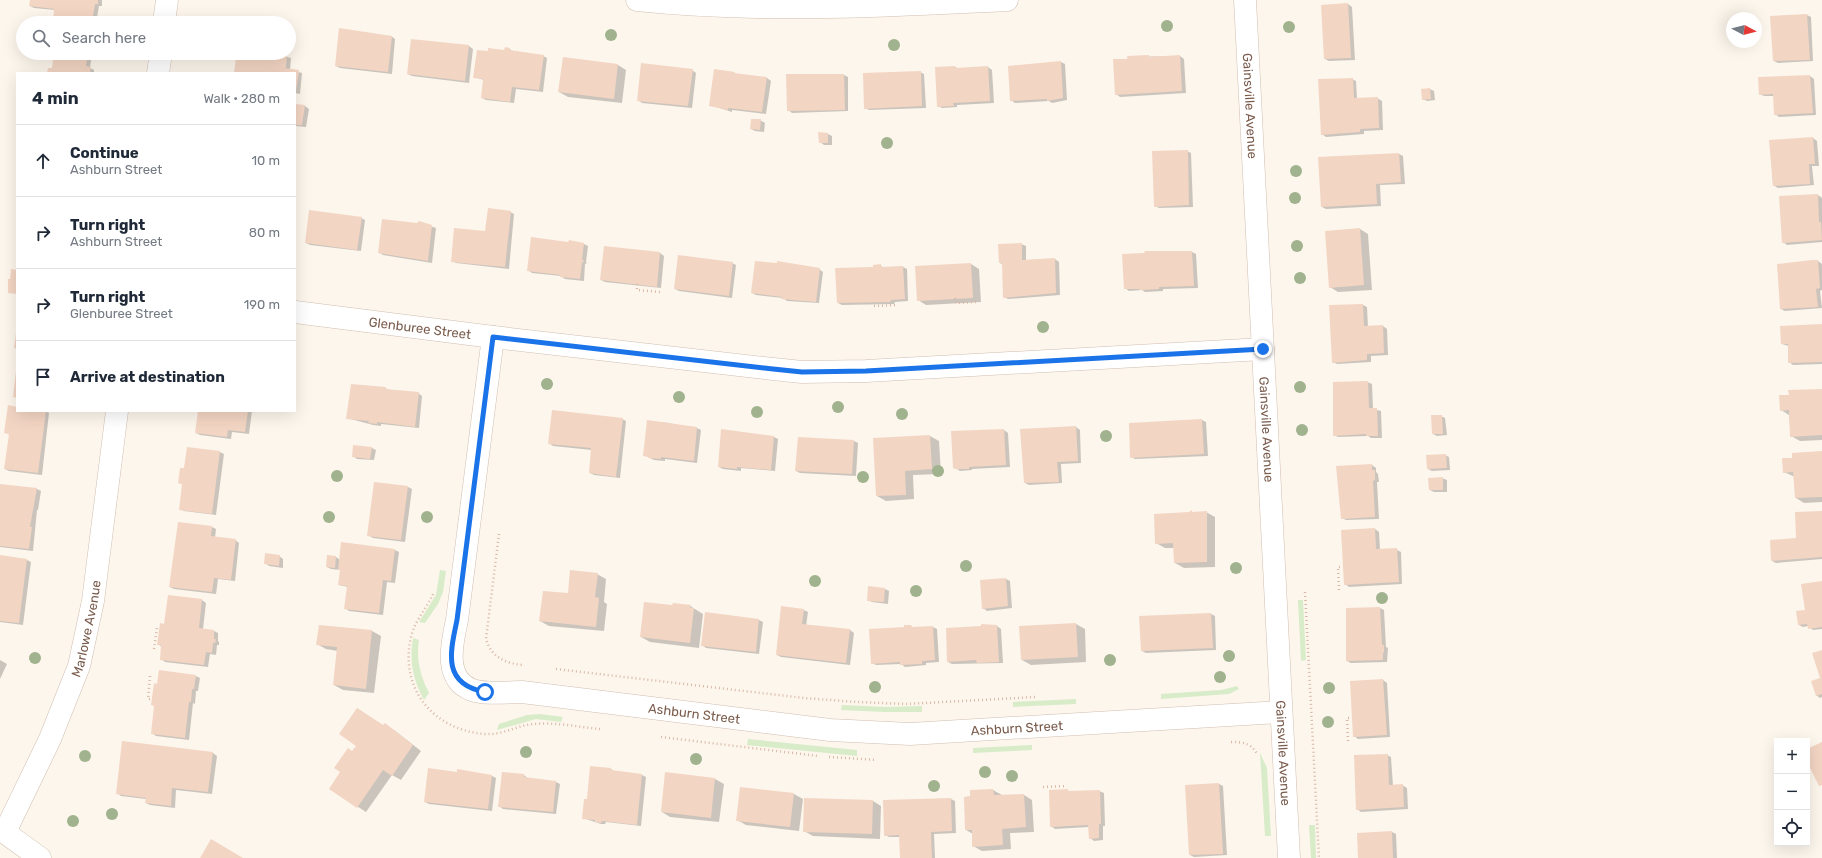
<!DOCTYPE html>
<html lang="en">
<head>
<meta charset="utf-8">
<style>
  :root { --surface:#fff; --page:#f2f2f3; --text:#1f2937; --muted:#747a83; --line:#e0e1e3 }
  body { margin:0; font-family:Rubik,sans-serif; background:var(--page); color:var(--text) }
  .controls { position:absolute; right:12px; bottom:12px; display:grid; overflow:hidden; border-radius:0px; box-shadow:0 4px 16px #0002 }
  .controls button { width:36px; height:36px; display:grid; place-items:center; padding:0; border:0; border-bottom:1px solid var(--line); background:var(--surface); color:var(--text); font:20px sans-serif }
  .compass { position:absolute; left:1726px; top:12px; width:36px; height:36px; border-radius:50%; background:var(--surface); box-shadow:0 4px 16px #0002; rotate:97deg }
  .stop { position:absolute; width:12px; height:12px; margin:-9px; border:3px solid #1a73e8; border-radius:50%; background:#fff }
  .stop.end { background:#1a73e8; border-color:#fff; box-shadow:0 1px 4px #0008 }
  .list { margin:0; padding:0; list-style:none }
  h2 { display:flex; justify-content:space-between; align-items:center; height:52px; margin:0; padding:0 16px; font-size:17px }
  h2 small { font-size:13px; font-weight:400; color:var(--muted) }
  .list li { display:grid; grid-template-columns:26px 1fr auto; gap:12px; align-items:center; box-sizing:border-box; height:72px; padding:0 16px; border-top:1px solid var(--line) }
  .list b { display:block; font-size:15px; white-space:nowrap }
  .list p { margin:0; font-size:13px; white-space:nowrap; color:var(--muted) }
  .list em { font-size:13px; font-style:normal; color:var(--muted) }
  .icon { flex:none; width:22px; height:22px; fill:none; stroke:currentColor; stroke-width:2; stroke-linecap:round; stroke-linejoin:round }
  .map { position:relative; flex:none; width:1822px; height:858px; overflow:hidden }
  .search { position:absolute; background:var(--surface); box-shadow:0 4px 16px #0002; left:16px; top:16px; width:280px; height:44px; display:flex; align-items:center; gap:10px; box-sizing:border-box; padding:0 14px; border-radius:22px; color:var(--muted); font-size:15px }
  .panel { position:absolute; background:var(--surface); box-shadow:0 4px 16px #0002; left:16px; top:72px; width:280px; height:340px; border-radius:0px }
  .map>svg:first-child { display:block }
  .green { fill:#d8ecc9 }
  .shadow { fill:#0003 }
  .building { fill:#f3d5c3 }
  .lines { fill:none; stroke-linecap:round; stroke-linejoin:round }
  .street-casing { stroke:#d1beb0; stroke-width:23 }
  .path { stroke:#d9b8a5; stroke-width:2.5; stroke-dasharray:1 3; stroke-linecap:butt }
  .street { stroke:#fff; stroke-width:22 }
  .tree { fill:#a0b28e }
  .route { stroke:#1a73e8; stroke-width:5 }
  .labels { text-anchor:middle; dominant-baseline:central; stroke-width:3.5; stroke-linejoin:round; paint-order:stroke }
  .street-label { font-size:13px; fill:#7a5c4d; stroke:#fffaf3 }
</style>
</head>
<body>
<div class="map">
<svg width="1822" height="858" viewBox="0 0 1822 858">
  <rect width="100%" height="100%" fill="#fdf6ec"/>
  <path class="green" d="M440,570l6,1 -3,21 -5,12 -13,19 -6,-1 17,-27z
    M1298,600h5l3,60 -5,1z
    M413,638l6,2c-3,19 1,35 10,53l-5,7c-11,-20 -15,-39 -11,-62z
    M1237,686l2,3 -10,5 -68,5v-5l60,-4z
    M1076,699v5l-63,3v-5z
    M842,705l43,2 37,-1v6h-37l-44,-2z
    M540,714l23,3 -2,5 -25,-3 -39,11 2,-6 28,-9z
    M748,739l109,11v6l-110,-11z
    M1032,745v5l-59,3v-5z
    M1260,753l7,15 4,68h-6z
    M1309,825h6l1,33h-5z"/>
  <path class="shadow" d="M31,0h71v6h-3l-3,17h-40l-1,-13 -21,-2 -4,-2z
    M1348,4l4,3 3,53 -26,1 -4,-2 -3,-53z
    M1807,15l4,2 2,44 -35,2 -4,-2 -3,-44z
    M391,36l4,3 -3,35 -52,-6 -4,-2z
    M469,46l4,3 -4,34 -57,-7 -4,-2z
    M509,49l4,2 30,5 4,2 -4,34 -27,-3 -2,14 -28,-3 -4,-2 2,-18 -10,-3 15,-24 16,-2z
    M55,53h37l-2,15 4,2v3h-46l5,-4z
    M233,53h41l17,5 -1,12 12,3 -2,21 -5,-1v-20h-60l2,-14 -5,-3z
    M1180,56l4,3 2,34 -66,4 -4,-3 12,-37z
    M1061,62l4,2 2,36 -15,3 -3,-2 -34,2 -4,-3z
    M618,65l8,5 -4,33 -54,-6 -9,-5z
    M955,67l4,2 29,-2 4,3 2,33 -37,2v2l-15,1 -4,-2z
    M692,70l4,3 -4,35 -50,-5 -4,-3z
    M920,72l4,2 2,34 -57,2 -4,-2z
    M734,73l4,2 29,3 4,3 -5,33 -34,-4v2l-22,-7z
    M844,75l4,2v34l-56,2 -4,-3z
    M1810,76l4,3 2,36 -37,2 -4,-3 -1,-18h-10l-4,-2 -1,-16z
    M1352,79l4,2 1,18 20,-1 5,3 1,29 -19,1v3l-38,3 -4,-3z
    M1430,89l4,2 1,9 -8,1 -4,-2 -1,-9z
    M295,105l10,1 4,3 -3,18 -11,-1z
    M760,120l5,3 -1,9 -9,-1 -4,-2z
    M828,134l4,2v9h-8l-4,-3z
    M1813,138l4,3 2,25h-7l2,19 -36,3 -5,-3 -3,-44z
    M1187,151l4,2 2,54 -34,1 -4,-2z
    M1399,154l4,2 2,28 -25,1 1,21 -55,3 -4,-2 -2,-49z
    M1818,195l4,3v44l-35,3 -4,-3z
    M17,203v17l-1,-9z
    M510,212l4,2 -5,55 -53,-6 -4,-2z
    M361,218l4,2 -4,31 -51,-6 -4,-2z
    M430,226l6,2 -4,35 -49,-8 -4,-3z
    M1360,229l8,5 4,56 -34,2 -8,-5z
    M584,244l4,2 -2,16 1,1 -2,1 -1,17 -19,-2 -4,-3 -29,-3 -4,-3z
    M1021,244l5,2v15l29,-2 4,3 1,33 -52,4 -4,-2 -1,-32 -3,-2z
    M605,247l55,6 4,3 -3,32 -56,-6 -4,-2z
    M1192,252l4,2 2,34 -35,1v2l-18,1 -3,-2 -13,1 -4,-3z
    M1818,261l4,3v26l-2,1 2,17 -37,3 -4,-2z
    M732,263l4,2 -4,33 -53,-7 -4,-2z
    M971,264l8,5 2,33 -55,3 -8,-5z
    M881,266l4,2 18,-1 4,2 1,32 -13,1 -1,2 -52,1 -4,-2 36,-36z
    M819,269l4,3 -4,31 -32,-2 -4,-3 -27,-3 -4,-2z
    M1363,305l4,2 1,20 15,-1 4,3 1,26 -17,1v6l-34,2 -4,-2 -3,-56z
    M1822,325v39l-29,1 -4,-3v-16l-7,-2z
    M1367,382l5,2 1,25 8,2 1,27h-11l-3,-2 -30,1 -4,-2z
    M385,388l4,2 29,3 4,3 -3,32 -38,-4v2l-8,-1 -26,-7z
    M1822,390v50l-22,1 -9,-5 -2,-21 -8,-5 9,-14z
    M17,408v3h28l4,2 -7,62 -33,-4 -4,-2 5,-34 -5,-3z
    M199,411h53l-3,23 -17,-2 -1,7 -31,-4 -4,-2z
    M1441,416l4,2 2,17 -10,1 -4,-2z
    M622,419l4,2 -6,57 -26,-3 -4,-2 2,-23 -39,-4 -4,-3z
    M1202,420l4,2 2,34 -73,3 -4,-2z
    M648,421l22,2 5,3 22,2 4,2 -4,33 -32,-4v2l-11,-1 -10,-5z
    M1076,427l4,3 1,33 -20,1 1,19 -33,2 -4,-2z
    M722,430l52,7 4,2 -3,32 -34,-3v3l-18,-2 -4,-2z
    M1004,430l4,3 2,34 -38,2v1l-12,1 -6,-4z
    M930,436l9,5 2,33 -28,1 1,24 -28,2 -9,-5z
    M854,441l4,2 -2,33 -56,-3 -4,-2z
    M372,448l4,2 -2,10 -17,-1 -4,-3z
    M220,452l4,2 -8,61 -32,-4 -4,-2 3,-25 -4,-1z
    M1822,452v50l-18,1 -8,-5 -1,-21 -11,-5 9,-14z
    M1445,455l4,2 1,13 -18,1 -4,-2z
    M1372,465l4,3v4l2,2 1,8h-2l2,37 -33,1 -4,-2z
    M1442,478l5,2v12h-13l-4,-2z
    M0,485l37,4 4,2 -3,19h-1l-4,41 -33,-4z
    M408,487l4,2 -7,53 -32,-4 -5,-3z
    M1192,512h14l9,5v50l-31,1 -9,-5 -1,-15h-9l-9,-5z
    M1822,512v47l-46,4 -4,-2 25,-22z
    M212,527l4,2 -1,9 20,2 4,3 -4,38 -17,-2 -2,15 -42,-5 -4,-2z
    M1375,529l4,3 1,18h17l4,2 1,32 -53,3 -4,-3 -3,-53z
    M395,550l4,2 -4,31 -8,-1 -4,33 -34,-4 -4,-3 3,-21 -9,-2 2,-15 -10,-1 -4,-2 1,-11 8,1 4,3z
    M0,556l27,4 4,2 -8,63 -23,-3z
    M279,556l4,3v9l-14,-2 -4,-3z
    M597,574l9,5 -2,23 3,2 -3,27 -55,-5 -9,-5z
    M1006,579l4,2 2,27 -25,3 -4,-3z
    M1822,581v48l-9,1 -5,-4 -5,1 -4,-2z
    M885,589l4,2 -1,13 -16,-2 -4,-2z
    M169,596l33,4 4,3 -3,26 11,2 4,2v8l1,1v3h-2l-1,10 -6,-1 -2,13 -43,-5 -4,-3 1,-12 -4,-3 7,-19z
    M673,606h17l13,8 -4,34 -49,-6 -9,-5z
    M1380,608l4,2 2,37 2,1 -1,14 -36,1 -4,-2v-52z
    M804,610l4,2 -2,14 44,4 4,3 -4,32 -69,-8 -4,-2z
    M1211,614l4,2 1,34 -70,3 -4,-2z
    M759,620l4,2 -4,32 -53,-6 -4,-3z
    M1076,624l9,5 1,33 -55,3 -9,-5z
    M320,626l52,5 9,5 -7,57 -31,-3 -9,-5 4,-34 -12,-2 -9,-5z
    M911,626l3,2 19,-1 4,2 2,33 -13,1v2l-21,2 -4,-3 -25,1 -4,-2 33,-35z
    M997,626l4,3 2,34 -51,1 -4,-2z
    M1822,651v46l-2,1 -4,-3 5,-16z
    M0,660l7,4 -7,15z
    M196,676l4,2 -2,13h-2l-1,13 -2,-1 -4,37 -33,-4 -4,-3z
    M1383,680l4,3 3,54 -32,2 -4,-3 -3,-54z
    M358,709l26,17 1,-1 9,5 27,21 -20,29 -9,-5 -26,37 -36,-23 27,-43z
    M213,753l4,3 -5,38 -36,-4 -1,18 -25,-3 -4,-2v-4l-25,-3 -4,-3z
    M1387,755l4,2 2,29 9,-1 5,3 1,21 -47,3 -4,-3z
    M611,769l4,3 27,3 4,2 -5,49 -35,-4 -1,2h-4l-18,-6z
    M666,773l49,6 9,5 -5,38 -49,-5 -8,-5z
    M524,775l4,4 28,3 4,2 -4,30 -53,-5 -4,-3z
    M492,776l4,2 -4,33 -63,-7 -4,-2z
    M1219,784l4,2 4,69 -33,2 -4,-2z
    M741,788l53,6 9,5 -4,32 -53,-6 -9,-5z
    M993,790l9,5h22l8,5 2,32 -24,1 1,16 -29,2 -9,-5v-12l-7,-4z
    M1067,790l4,2 28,-1 5,2 1,33h-2v14l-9,1 -4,-3 -1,-11 -34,2 -4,-3z
    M951,799l4,2 1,32 -22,1 1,24h-34l-1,-21h-11l-4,-2z
    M873,801l8,5 -1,33 -67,-3 -9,-5z
    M1392,832l4,2 1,24h-38z"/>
  <path class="building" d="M30,0h68v4h-3l-3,19h-39l1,-14 -25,-3z
    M1348,3l3,55 -27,1 -3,-54z
    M1807,14l3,46 -37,1 -3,-45z
    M241,19l24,3v1h-25z
    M339,28l53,8 -4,36 -53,-6z
    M411,39l58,6 -4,36 -58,-7z
    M505,47l5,1 -1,2 35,5 -5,35 -27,-3 -2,15 -29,-4 2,-19 -10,-1 4,-28 11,1v-3l16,2z
    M54,53h34l-2,13 5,1 -1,6h-43l1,-5h4z
    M232,53h41l14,2 -1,12 -1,1 14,2 -3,22 -1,-19h-61l2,-15 -5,-1z
    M1149,55v2l31,-2 2,36 -67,4 -2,-36h15l-1,-3z
    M563,57l55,7 -4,35 -56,-7z
    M1061,61l2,37 -16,3v-2l-37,2 -2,-35z
    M641,63l52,6 -5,37 -51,-5z
    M955,66v2l33,-2 2,35 -37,2 1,3 -17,1 -2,-40z
    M714,69l21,3 -1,1 33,4 -5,35 -34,-4v2l-19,-4z
    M921,71l1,35 -58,3 -1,-36z
    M786,74h58l1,36 -58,1z
    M1810,75l3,38 -39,2 -1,-21 -14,1 -1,-18z
    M1353,78l1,20 24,-1 1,31 -19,1v3l-39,3 -3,-56z
    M1430,88l1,11 -9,1 -1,-11z
    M295,104l10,1 -3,20h-7z
    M751,119h10l-1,11 -10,-1z
    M818,132l10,1v10h-9z
    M1813,137l2,27h-6l1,20 -37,2 -4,-46z
    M1188,150l1,55 -35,2 -2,-56z
    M1399,153l2,29 -25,2 1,20 -56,3 -3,-50z
    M1818,194l1,28h2l1,18 -40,3 -3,-47z
    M488,208l23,3 -6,56 -54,-5 3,-34 31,3z
    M309,210l53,7 -5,33 -52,-7z
    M382,219l35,4 2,-2 13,4 -4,36 -50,-8z
    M1360,228l4,57 -35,3 -4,-57z
    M531,237l37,5 1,-2 15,3 -2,17h2l-1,3 -1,-1 -2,17 -20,-2v-2l-33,-4z
    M1022,243v17l33,-2 1,35 -53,5 -1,-35h-3l-1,-19z
    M604,246l56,6 -3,35 -57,-7z
    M1145,251h47l2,35 -35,1v2l-19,1 -1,-1h-15l-2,-35 22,-1z
    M678,255l55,7 -4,34 -55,-7z
    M1812,260h6l2,28 -4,1 2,18 -38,2 -3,-45z
    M755,261l22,2v-2l43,7 -4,34 -35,-3 1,-2 -31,-4z
    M971,263l2,35 -56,3 -2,-35z
    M881,264v3l22,-1 2,33 -14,1 -1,2 -53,1 -2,-35 38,-1v-2z
    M11,269l6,1v24l-9,-1v-14h2z
    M1363,304l1,22 19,-1 1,28 -17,1v6l-35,3 -3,-58z
    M1822,324v38l-34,1v-19h-7l-1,-18z
    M16,333h1v16l-3,-1z
    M16,371h1v27l-4,-1z
    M1368,381l1,27h8l1,28h-12v-2l-33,2v-54z
    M351,384l35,3 -1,2 34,3 -4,35 -38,-5v2l-9,-1 1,-2 -23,-2z
    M1822,389v46l-32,2 -1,-27 -9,1 -1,-16h10l-1,-5z
    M8,405l9,2v4h29l-8,62 -34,-4 5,-35 -5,-1z
    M552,410l71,8 -7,59 -27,-4 2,-25 -43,-4z
    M198,411h50l-3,21 -17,-2 -1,7 -32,-4z
    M1431,415h11l1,19h-11z
    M1202,419l2,35 -74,4 -1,-35z
    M647,420l50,7 -3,34 -33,-4v2l-13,-1 1,-1 -6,-1z
    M1076,426l2,35 -21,1 2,20 -35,1 -4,-54z
    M721,429l53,7 -3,34 -34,-3v2l-19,-2z
    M1004,429l2,36 -37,2v2h-14l-2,-1 -2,-37z
    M930,435l2,34 -27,2 1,24 -30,1 -3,-58z
    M798,437l56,3 -2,34 -57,-3z
    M353,445l19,2 -2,12 -18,-2z
    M187,447l33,4 -8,63 -33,-4 3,-26 -4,-1 2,-15h4z
    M1822,451v46l-27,1 -2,-26 -10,1 -1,-15h10v-5z
    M1446,454l1,14 -20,1 -1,-14z
    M1372,464v6h3v10l-2,1 2,36 -34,2 -5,-53z
    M1443,477v13h-14l-1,-12z
    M374,482l34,4 -7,54 -34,-4z
    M0,484l37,4 -7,39h2l-3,22 -29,-3z
    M1192,510v2l15,-1v51l-33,1 -1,-20 -18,1 -1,-30 35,-2z
    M1822,511v46l-51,4 -1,-21 26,-2 -1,-26z
    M178,522l34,4 -1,10 25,3 -5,41 -17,-2 -2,14 -43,-5z
    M1375,528l1,21 21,-1 2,34 -55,3 -3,-55z
    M341,542l54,7 -4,32 -8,-1 -4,33 -35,-4 3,-23 -9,-1 2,-15h-2z
    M265,553l15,2 -1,11 -15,-2z
    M0,555l27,4 -8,64 -19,-2z
    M327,555l9,1 -1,12 -9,-1z
    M570,570l28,3 -3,24 4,1 -3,29 -57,-6 4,-30 25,2z
    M1006,578l2,28 -26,3 -2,-29z
    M1822,581v46l-14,2 -1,-5 -9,1 -2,-14 9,-1 -4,-26z
    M868,586l17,2 -1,14 -17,-1z
    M168,595l34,4 -3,29 15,2v9h2l-1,4h-2l-1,10 -6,-1 -2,13 -44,-5 1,-15h-4l3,-22 4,1z
    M644,602l28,3 1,-2 18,2 -1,3h4l-4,35 -50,-6z
    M781,606l23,3 -2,15 48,5 -4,34 -70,-8z
    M1380,607l2,38h2v7l-1,1v7l-37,1v-53z
    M705,612l54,7 -3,33 -55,-6z
    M1211,613l2,35 -72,3 -2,-35z
    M1076,623l2,34 -57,3 -2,-34z
    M981,624l16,1 2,37 -22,1 -1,-3 -29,2 -1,-34 35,-2z
    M319,625l53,5 -6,59 -33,-4 4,-38 -21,-2z
    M904,625h7l1,2 21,-1 2,34 -13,1v3l-22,1v-3l-29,2 -2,-35 35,-2z
    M1822,650v44l-6,2 -5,-15 9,-3 -8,-25z
    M159,670l37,5 -2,14h-2l-1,13h-2l-4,36 -34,-4 3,-28 -3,-1 3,-22 3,1z
    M1383,679l4,56 -34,2 -3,-56z
    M357,708l26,17 2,-2 28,22 -21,31 -9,-6 -26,38 -28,-19 11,-17 -6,-4 14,-20 4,3 4,-5 -17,-12z
    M122,741l91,11 -5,40 -36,-4 -1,18 -26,-3 1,-5 -30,-4z
    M1822,742v43l-3,1 -12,-24v-13z
    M1388,754l1,31 14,-1 1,23 -48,3 -2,-55z
    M590,766l21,2v2l31,4 -5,51 -35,-4 -1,2 -6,-1v-2l-13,-1 2,-20h3z
    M428,768l29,4v-3l35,6 -4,34 -64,-7z
    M502,772l22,2v3l32,4 -3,31 -55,-5z
    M665,772l50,6 -4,40 -50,-6z
    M1219,783l4,71 -34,1 -4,-70z
    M740,787l54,6 -4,34 -54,-6z
    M993,789l1,6 30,-1 2,33 -24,2 1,16 -31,2v-17h-7l-1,-33 6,-1v-6z
    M1068,789v2l32,-1 1,34h-2v14l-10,1 -1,-14 -38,2 -1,-37z
    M804,798l69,2 -1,34 -69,-2z
    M951,798l1,33 -21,1 1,26h-32l-1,-23 -15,1 -1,-36z
    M1392,831l1,27h-35l-1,-25z
    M211,839l32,19h-43z"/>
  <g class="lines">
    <g class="street-casing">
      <g id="street">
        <path d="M637,0c124,13 246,6 370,0"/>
        <path id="s1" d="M1245,0l44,858"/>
        <path d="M164,23l3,-23"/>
        <path d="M158,73l3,-20"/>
        <path id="s2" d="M295,312l198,25 280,32 29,3 64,-1 397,-22"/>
        <path id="s3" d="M493,337l-36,283c-5,23 -14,59 15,70 15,5 34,2 50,2l308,38 80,4 371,-22"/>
        <path d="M0,829l40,29"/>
        <path id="s4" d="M5,832l45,-93 29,-73 14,-65 24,-190"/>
      </g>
    </g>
    <path class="path" d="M637,284v6l23,2
      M955,298l1,5 20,-1
      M874,306l23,-1
      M499,534l-13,105c5,18 19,24 36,26
      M1339,590l-1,-23h5
      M1305,592l14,266
      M433,594c-6,14 -18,26 -22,43 -12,52 23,94 75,97 18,1 31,-9 48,-10 21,-2 45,3 66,5
      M154,649l3,-22
      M556,669l248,29 53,4 49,2 130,-7
      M150,676l-2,23h3
      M661,737l157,19
      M1348,741l-1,-23h5
      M1231,742c12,0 20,1 26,12
      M829,757l47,3
      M1043,787l24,-1"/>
    <use href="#street" class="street"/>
  </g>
  <g class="tree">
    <circle cx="1167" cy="26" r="6"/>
    <circle cx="1289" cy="27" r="6"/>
    <circle cx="611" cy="35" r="6"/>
    <circle cx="894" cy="45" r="6"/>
    <circle cx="887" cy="143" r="6"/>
    <circle cx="1296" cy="171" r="6"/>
    <circle cx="1295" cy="198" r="6"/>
    <circle cx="1297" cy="246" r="6"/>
    <circle cx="1300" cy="278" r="6"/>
    <circle cx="1043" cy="327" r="6"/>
    <circle cx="547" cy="384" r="6"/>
    <circle cx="1300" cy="387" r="6"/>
    <circle cx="679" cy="397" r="6"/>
    <circle cx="838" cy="407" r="6"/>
    <circle cx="757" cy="412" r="6"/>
    <circle cx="902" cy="414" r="6"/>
    <circle cx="1302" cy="430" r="6"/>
    <circle cx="1106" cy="436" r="6"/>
    <circle cx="938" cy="471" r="6"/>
    <circle cx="337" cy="476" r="6"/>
    <circle cx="863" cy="477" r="6"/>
    <circle cx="329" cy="517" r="6"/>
    <circle cx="427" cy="517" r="6"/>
    <circle cx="966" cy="566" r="6"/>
    <circle cx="1236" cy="568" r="6"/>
    <circle cx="815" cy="581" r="6"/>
    <circle cx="916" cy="591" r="6"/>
    <circle cx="1382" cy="598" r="6"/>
    <circle cx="1229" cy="656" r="6"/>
    <circle cx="35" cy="658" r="6"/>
    <circle cx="1110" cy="660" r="6"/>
    <circle cx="1220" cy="677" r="6"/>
    <circle cx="875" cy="687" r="6"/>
    <circle cx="1329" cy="688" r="6"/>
    <circle cx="1328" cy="722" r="6"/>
    <circle cx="526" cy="752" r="6"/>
    <circle cx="85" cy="756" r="6"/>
    <circle cx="696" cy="759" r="6"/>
    <circle cx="985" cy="772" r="6"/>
    <circle cx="1012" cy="776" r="6"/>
    <circle cx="934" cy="786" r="6"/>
    <circle cx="112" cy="814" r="6"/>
    <circle cx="73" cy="821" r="6"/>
  </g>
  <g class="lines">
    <path class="route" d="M485,692c-43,-8 -35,-39 -28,-72l36,-283 280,32 29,3 64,-1 397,-22"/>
  </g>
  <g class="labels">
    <g class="street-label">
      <text stroke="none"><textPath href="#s1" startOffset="106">Gainsville Avenue</textPath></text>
      <text stroke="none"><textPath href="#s2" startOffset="126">Glenburee Street</textPath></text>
      <text stroke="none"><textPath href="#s1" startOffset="430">Gainsville Avenue</textPath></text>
      <text stroke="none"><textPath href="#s4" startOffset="220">Marlowe Avenue</textPath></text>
      <text stroke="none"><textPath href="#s3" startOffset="588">Ashburn Street</textPath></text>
      <text stroke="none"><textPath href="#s3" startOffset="912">Ashburn Street</textPath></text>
      <text stroke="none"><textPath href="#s1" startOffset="754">Gainsville Avenue</textPath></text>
    </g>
  </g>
</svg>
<div class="controls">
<button>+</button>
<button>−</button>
<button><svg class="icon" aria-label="locate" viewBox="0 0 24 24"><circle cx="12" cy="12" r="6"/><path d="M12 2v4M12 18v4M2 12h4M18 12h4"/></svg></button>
</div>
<svg class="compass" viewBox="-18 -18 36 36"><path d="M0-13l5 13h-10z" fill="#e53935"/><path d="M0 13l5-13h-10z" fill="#747a83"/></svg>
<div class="stop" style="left:485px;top:692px"></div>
<div class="stop end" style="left:1263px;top:349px"></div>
<div class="search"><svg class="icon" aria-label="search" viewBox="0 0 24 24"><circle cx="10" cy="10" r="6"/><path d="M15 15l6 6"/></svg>Search here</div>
<section class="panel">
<h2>4 min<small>Walk · 280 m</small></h2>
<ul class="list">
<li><svg class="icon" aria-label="ahead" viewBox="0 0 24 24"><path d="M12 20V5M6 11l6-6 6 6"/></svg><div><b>Continue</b><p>Ashburn Street</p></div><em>10 m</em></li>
<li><svg class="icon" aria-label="right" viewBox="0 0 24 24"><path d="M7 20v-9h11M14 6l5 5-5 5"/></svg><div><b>Turn right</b><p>Ashburn Street</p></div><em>80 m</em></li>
<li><svg class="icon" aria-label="right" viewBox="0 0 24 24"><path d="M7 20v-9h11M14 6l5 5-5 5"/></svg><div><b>Turn right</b><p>Glenburee Street</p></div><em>190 m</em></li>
<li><svg class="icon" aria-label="arrive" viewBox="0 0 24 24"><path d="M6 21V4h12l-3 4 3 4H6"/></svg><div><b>Arrive at destination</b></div></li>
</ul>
</section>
</div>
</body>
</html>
